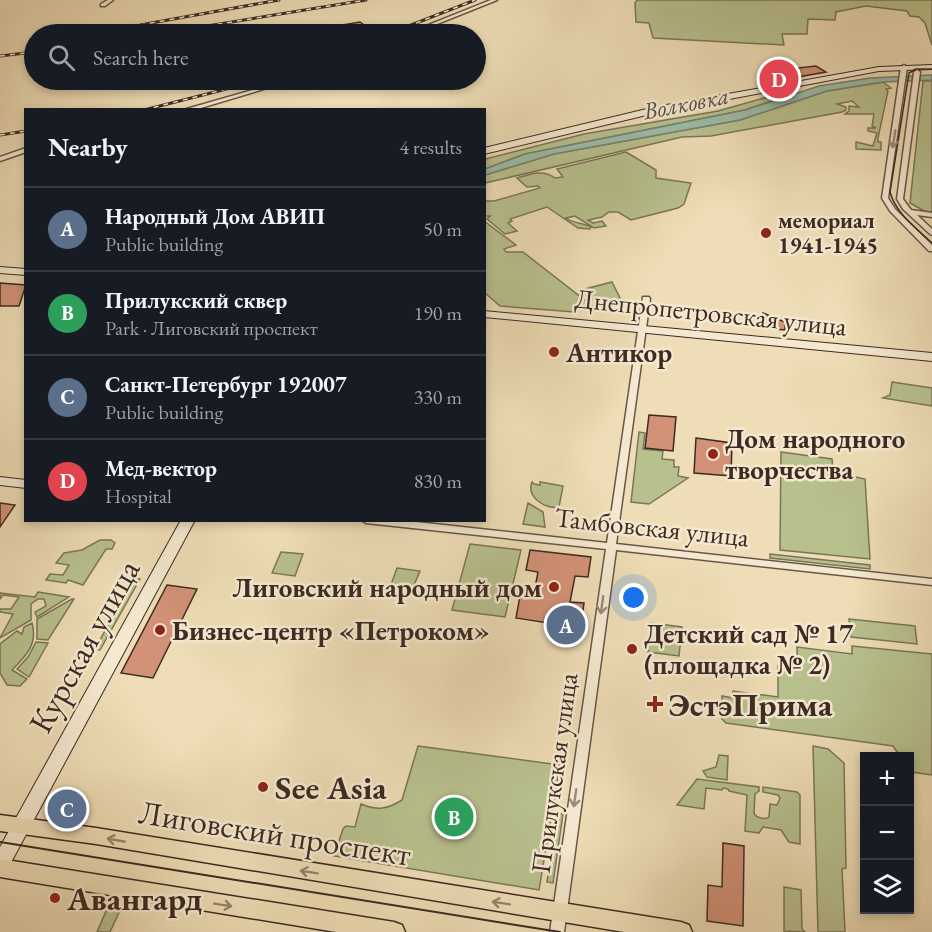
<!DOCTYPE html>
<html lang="en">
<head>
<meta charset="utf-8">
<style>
  :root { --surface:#171b24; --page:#242831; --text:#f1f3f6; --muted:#9ea1a6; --line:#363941; --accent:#0f766e }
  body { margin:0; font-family:"EB Garamond",serif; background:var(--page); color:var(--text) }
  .controls { position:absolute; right:18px; bottom:18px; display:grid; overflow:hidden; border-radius:0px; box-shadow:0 3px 9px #0003 }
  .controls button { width:54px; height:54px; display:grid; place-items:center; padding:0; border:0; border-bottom:2px solid var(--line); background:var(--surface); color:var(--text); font:30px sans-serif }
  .you { position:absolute; left:634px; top:598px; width:21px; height:21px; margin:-15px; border:4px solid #fff; border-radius:50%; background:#1a73e8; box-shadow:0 0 0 9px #1a73e833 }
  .badge { display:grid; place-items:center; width:39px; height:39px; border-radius:50%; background:var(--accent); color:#fff; font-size:20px; font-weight:700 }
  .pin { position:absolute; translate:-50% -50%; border:3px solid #fff; box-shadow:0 2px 6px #0006 }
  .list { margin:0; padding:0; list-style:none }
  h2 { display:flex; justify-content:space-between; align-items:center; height:78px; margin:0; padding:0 24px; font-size:26px }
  h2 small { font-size:20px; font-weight:400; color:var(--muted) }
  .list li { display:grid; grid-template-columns:39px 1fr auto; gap:18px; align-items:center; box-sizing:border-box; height:84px; padding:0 24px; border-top:2px solid var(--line) }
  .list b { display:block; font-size:22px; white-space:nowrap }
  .list p { margin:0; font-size:20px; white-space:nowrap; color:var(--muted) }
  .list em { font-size:20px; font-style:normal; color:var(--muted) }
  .icon { flex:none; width:33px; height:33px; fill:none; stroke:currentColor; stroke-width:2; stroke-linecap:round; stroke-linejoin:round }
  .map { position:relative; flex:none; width:932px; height:932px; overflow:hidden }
  .search { position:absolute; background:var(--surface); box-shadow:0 3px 9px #0003; left:24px; top:24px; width:462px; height:66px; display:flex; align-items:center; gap:15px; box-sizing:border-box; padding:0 21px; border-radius:33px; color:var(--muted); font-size:22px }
  .panel { position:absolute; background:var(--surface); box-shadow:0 3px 9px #0003; left:24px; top:108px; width:462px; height:414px; border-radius:0px }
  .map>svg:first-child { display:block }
  .green { fill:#b8c18e; stroke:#7a7658; stroke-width:1.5 }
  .water { fill:#9bbda9; stroke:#758273; stroke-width:1.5 }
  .building { fill:#d39277; stroke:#3c2a23; stroke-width:1.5 }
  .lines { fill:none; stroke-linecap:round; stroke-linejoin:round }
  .street-casing { stroke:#685748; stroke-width:3 }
  .secondary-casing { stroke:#3c2a23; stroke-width:2 }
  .primary-casing { stroke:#3c2a23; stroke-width:3 }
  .street { fill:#f4e9d0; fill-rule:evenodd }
  .secondary { fill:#f4e9d0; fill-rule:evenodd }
  .primary { fill:#eeddb6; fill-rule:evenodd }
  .tram-far1 { stroke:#3c2a23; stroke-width:1.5 }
  .tram { stroke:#3c2a23; stroke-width:2 }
  .rail-casing { stroke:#3c2a23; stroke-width:3 }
  .rail { stroke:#f4e9d0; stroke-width:1.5; stroke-dasharray:5; stroke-linecap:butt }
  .oneway { stroke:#988a7a }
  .oneway2 { stroke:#95846c }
  .poi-dot { fill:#8f2418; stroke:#f4e9d0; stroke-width:2 }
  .labels { text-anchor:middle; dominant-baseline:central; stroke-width:5; stroke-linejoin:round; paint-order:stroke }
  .far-poi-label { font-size:22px; font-weight:bold; fill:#3c2a23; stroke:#f4e9d0; text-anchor:start }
  .far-water-label { font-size:24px; font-style:italic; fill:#544f44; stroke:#f4e9d0 }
  .street-label { font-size:27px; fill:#3c2a23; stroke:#f4e9d0 }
  .poi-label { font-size:27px; font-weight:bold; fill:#3c2a23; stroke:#f4e9d0; text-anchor:start }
  .near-street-label { font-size:33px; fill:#3c2a23; stroke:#f4e9d0 }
  .near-poi-label { font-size:33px; font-weight:bold; fill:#3c2a23; stroke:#f4e9d0; text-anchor:start }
</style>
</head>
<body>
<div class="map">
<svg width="932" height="932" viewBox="0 0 932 932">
  <rect width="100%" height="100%" fill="#eeddb6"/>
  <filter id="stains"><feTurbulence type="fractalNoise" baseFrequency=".00333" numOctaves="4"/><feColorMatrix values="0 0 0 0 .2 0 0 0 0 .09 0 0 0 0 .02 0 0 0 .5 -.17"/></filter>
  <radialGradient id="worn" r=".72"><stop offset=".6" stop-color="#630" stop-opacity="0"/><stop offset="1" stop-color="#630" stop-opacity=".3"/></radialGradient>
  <path class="green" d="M637,0h295v45l-7,-22 -6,-6 -9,-1 -3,-5 -41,-5 -30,6 -1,8 -27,-1 -1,15h-25l2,11 -131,-7 -4,-15 -13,-1 -1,-19z
    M923,81h9v131l-8,-1 -14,-8z
    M883,82l8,6 -5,1 2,2 -10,47v4h3v8l-25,-1v-7l17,4 4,-13 -9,-2v-3h8l-4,-2 2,-12h-29l4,-3v-5l10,1 -7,-6 -15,3 9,3v3l-4,2 -131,24 -29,1 -197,46v-8l69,-21 186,-34 87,-29z
    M782,93l10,1 -47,16 -220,44 -40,15v-10l99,-25 134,-23z
    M626,152l30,18v8l35,5 -7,21 -6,4 -47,12 -13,-8h-9l-7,5 -14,3 5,3 9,-2 4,5 -12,2 -19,-12 -9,2c6,5 17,5 25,9l-1,2 -12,-1 -31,-21 -37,12 2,2 -4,2 9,8 -12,3 -18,-15 3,-3h-5v-15h9l46,-13 -2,-2 -11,1 -10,-9c14,-4 26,-9 38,0l8,-1 -6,-8z
    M484,221l32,24 -12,4 2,3h17l73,57 -21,-1 -1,4 -74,-6 -15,-13z
    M612,282l8,16 -4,8 -11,1 -24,-15 4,-3z
    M892,382l40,6v18l-49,-8 7,-3z
    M639,432l6,1 -2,16 20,2 -1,8 12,1v7h5l-1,9 10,2 -39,26 -18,-2z
    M781,452l51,7 1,13 32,7 5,80 -90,-9z
    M532,482l2,2 6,1v-3l23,4 -4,21c-13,3 -33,-10 -27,-25z
    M528,503l15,9 2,15 -22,-3z
    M100,540h11l4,3 -3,6h-6l-23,36 -15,-5 -2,3 -20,-3 4,-6 13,1 6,-10 -13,-2 8,-10 18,-3z
    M470,544l51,6 -16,67 -53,-7z
    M281,552l22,2 -8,22 -23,-3z
    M770,554l100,11v4l-100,-11z
    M397,568l23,3 -9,21 -22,-2z
    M134,578l6,1 -40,71 -5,-1z
    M38,592l31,5 -32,20 -2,-5 11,-6 -2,-7h-6l-7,5v16l-31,18 13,-24 -13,-2v-3h11l8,-12 -16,-2 -3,4v-6l35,4z
    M72,599h2l-26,41 -11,-1v-20z
    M849,619l66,7 2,18 -66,-7z
    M32,623c6,21 -6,33 -20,47l15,9 -7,7 -13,-1 -7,-12v-29l17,-13 5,3 2,-7z
    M651,623l31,4 -3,29 -31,-4z
    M36,642l12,1 -19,34 -12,-8 11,-12z
    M852,646l80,8v121l-21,-3 -1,-16 -11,-1 -6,-9 -167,-23 -4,-4v-23l11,2v-7l45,6v-31l20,2 -1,-21 55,7z
    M418,746l142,19 -21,125 -205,-34 9,-27 3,-3 9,1 6,-23c16,7 27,5 41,-4z
    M813,746l15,3 16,14 2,105 -4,1 3,63h-27z
    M719,755l9,1 -1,24 -20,-3 -4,-6 13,-4z
    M697,779l62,8v4l-4,3 -1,19c2,5 11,7 15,4l1,-13 7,1 3,-7 -2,-3 -15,-3v-5l34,5 3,3v49l-11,-2 -8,-12 -18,-3 -4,6 -14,-2 2,-36 -18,-4 -1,-2 -5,-1 -1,2 -16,-2 -2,21 -27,-4z
    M558,813l5,1 -10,69 -6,-1z
    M784,887l17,3 1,39 3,3 -21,-1z
    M109,904l13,2 -12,26h-13z"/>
  <path class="water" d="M932,75v5l-49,2 -56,9 -87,29 -186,34 -69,21v-6l40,-15 220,-44 74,-24 51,-8z"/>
  <path class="building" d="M360,22l17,12h-64l-1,-4z
    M765,63l14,1 1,6 36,-4 10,6 -51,9 -6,-3z
    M0,283l26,2 -7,21h-19z
    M763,313l22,9v8l-22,-2z
    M649,415l27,2 -3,34 -28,-3z
    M696,438l36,5 -1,33 -37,-3z
    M0,503l15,2 -15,22z
    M530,550l61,7 -3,20 -13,-1 -5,26 14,1 -3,22 -13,-2 -1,3 -51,-8 4,-22 13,2 5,-26 -12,-2z
    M167,585l30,4 -44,89 -32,-5z
    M723,843l21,3 -1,80 -36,-5 1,-36 14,2z"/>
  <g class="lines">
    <g class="street-casing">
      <path id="street" d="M108,0h5l-8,6h-4v-2z
        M491,0h6l-85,34h-6z
        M904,65l3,2 -19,131 7,11 37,36v6h-3l-39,-40 -8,-13 19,-131z
        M917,70l3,2 -17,127 8,11 21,3v4l-15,-2 15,14v6l-2,-1 -27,-25 -6,-10 17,-127z
        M287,80h7l-100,30h-11z
        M26,148v4l-26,9v-4z
        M643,297h6l1,2 -34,245 316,35v6l-316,-35 -52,382h-14l56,-383 -240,-26 -4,-3h36l209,23z"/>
    </g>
    <g class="secondary-casing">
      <path id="secondary" d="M932,65v4l-53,2 -224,42 -171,41v-6l171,-41 224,-40z
        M0,267l26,2v6l-26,-2z
        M484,311l448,42v8l-448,-44z
        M0,477l26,3v8l-26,-3z
        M181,520h14l-188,350 -7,2v-25z"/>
    </g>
    <g class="primary-casing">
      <path id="primary" d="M0,815l96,13 585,94 8,3 3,7h-68l-528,-88 -96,-13z
        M0,859l394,63 8,3 3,7h-69l-336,-55z"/>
    </g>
    <use href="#street" class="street"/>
    <use href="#secondary" class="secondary"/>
    <use href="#primary" class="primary"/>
    <path class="tram-far1" d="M932,69h-16l-7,4 -19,119c6,22 26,36 42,51"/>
    <path class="tram" d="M0,842l560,90"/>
    <g class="rail-casing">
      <path id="rail" d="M140,25l139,-25
        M158,34l208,-34
        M388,34l87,-34
        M0,56l34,-4
        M144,110l118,-30
        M0,135l26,-4"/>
    </g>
    <use href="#rail" class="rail"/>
  </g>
  <defs><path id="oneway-shaft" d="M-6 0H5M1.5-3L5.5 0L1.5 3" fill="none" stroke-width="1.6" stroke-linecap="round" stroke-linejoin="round" transform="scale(1.5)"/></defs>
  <g class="oneway">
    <use href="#oneway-shaft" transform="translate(894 139) rotate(99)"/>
    <use href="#oneway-shaft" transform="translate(602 605) rotate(98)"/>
    <use href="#oneway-shaft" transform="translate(575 798) rotate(98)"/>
  </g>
  <g class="oneway2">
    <use href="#oneway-shaft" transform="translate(116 840) rotate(-170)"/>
    <use href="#oneway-shaft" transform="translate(309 872) rotate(-171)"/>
    <use href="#oneway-shaft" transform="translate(501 903) rotate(-171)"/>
    <use href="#oneway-shaft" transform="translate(223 905) rotate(9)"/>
  </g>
  <g class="poi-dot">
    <circle cx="766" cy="233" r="6"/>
    <circle cx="554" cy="352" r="6"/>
    <circle cx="713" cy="454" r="6"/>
    <circle cx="554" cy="587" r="6"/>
    <circle cx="160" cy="630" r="6"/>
    <circle cx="632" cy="649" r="6"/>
    <path d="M652 695h6v6h6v6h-6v6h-6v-6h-6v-6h6z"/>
    <circle cx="263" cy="787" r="6"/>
    <circle cx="55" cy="898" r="6"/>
  </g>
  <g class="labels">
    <g class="far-poi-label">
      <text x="778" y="220">мемориал<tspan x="778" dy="25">1941-1945</tspan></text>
    </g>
    <g class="far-water-label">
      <text transform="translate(686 103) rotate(-11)">Волковка</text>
    </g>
    <g class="street-label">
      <text transform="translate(711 312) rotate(6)">Днепропетровская улица</text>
      <text transform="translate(652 527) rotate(6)">Тамбовская улица</text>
      <text transform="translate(554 773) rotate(-82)">Прилукская улица</text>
    </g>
    <g class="poi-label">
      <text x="566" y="352">Антикор</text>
      <text x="725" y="438">Дом народного<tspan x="725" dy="31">творчества</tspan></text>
      <text x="542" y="587" text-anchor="end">Лиговский народный дом</text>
      <text x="172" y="630">Бизнес-центр «Петроком»</text>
      <text x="644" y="633">Детский сад № 17<tspan x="644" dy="31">(площадка № 2)</tspan></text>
    </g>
    <g class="near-street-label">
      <text transform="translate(84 646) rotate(-61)">Курская улица</text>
      <text transform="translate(275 833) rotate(9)">Лиговский проспект</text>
    </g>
    <g class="near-poi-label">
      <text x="668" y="704">ЭстэПрима</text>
      <text x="275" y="787">See Asia</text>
      <text x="67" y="898">Авангард</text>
    </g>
  </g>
  <rect width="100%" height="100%" filter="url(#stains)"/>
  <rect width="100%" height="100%" fill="url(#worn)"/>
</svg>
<div class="controls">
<button>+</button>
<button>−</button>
<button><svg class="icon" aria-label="layers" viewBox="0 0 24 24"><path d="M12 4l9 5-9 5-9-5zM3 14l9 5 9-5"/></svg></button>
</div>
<div class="you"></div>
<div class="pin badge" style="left:566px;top:625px;background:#5c6f8a">A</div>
<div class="pin badge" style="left:454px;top:817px;background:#2e9e5b">B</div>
<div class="pin badge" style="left:67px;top:809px;background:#5c6f8a">C</div>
<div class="pin badge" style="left:779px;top:79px;background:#e0444e">D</div>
<div class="search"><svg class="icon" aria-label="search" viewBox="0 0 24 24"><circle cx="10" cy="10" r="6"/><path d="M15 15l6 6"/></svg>Search here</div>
<section class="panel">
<h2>Nearby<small>4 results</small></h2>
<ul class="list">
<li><span class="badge" style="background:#5c6f8a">A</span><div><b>Народный Дом АВИП</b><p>Public building</p></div><em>50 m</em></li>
<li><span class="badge" style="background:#2e9e5b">B</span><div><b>Прилукский сквер</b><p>Park · Лиговский проспект</p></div><em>190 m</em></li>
<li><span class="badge" style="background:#5c6f8a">C</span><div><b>Санкт-Петербург 192007</b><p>Public building</p></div><em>330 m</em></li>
<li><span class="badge" style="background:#e0444e">D</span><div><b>Мед-вектор</b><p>Hospital</p></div><em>830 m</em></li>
</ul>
</section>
</div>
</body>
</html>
